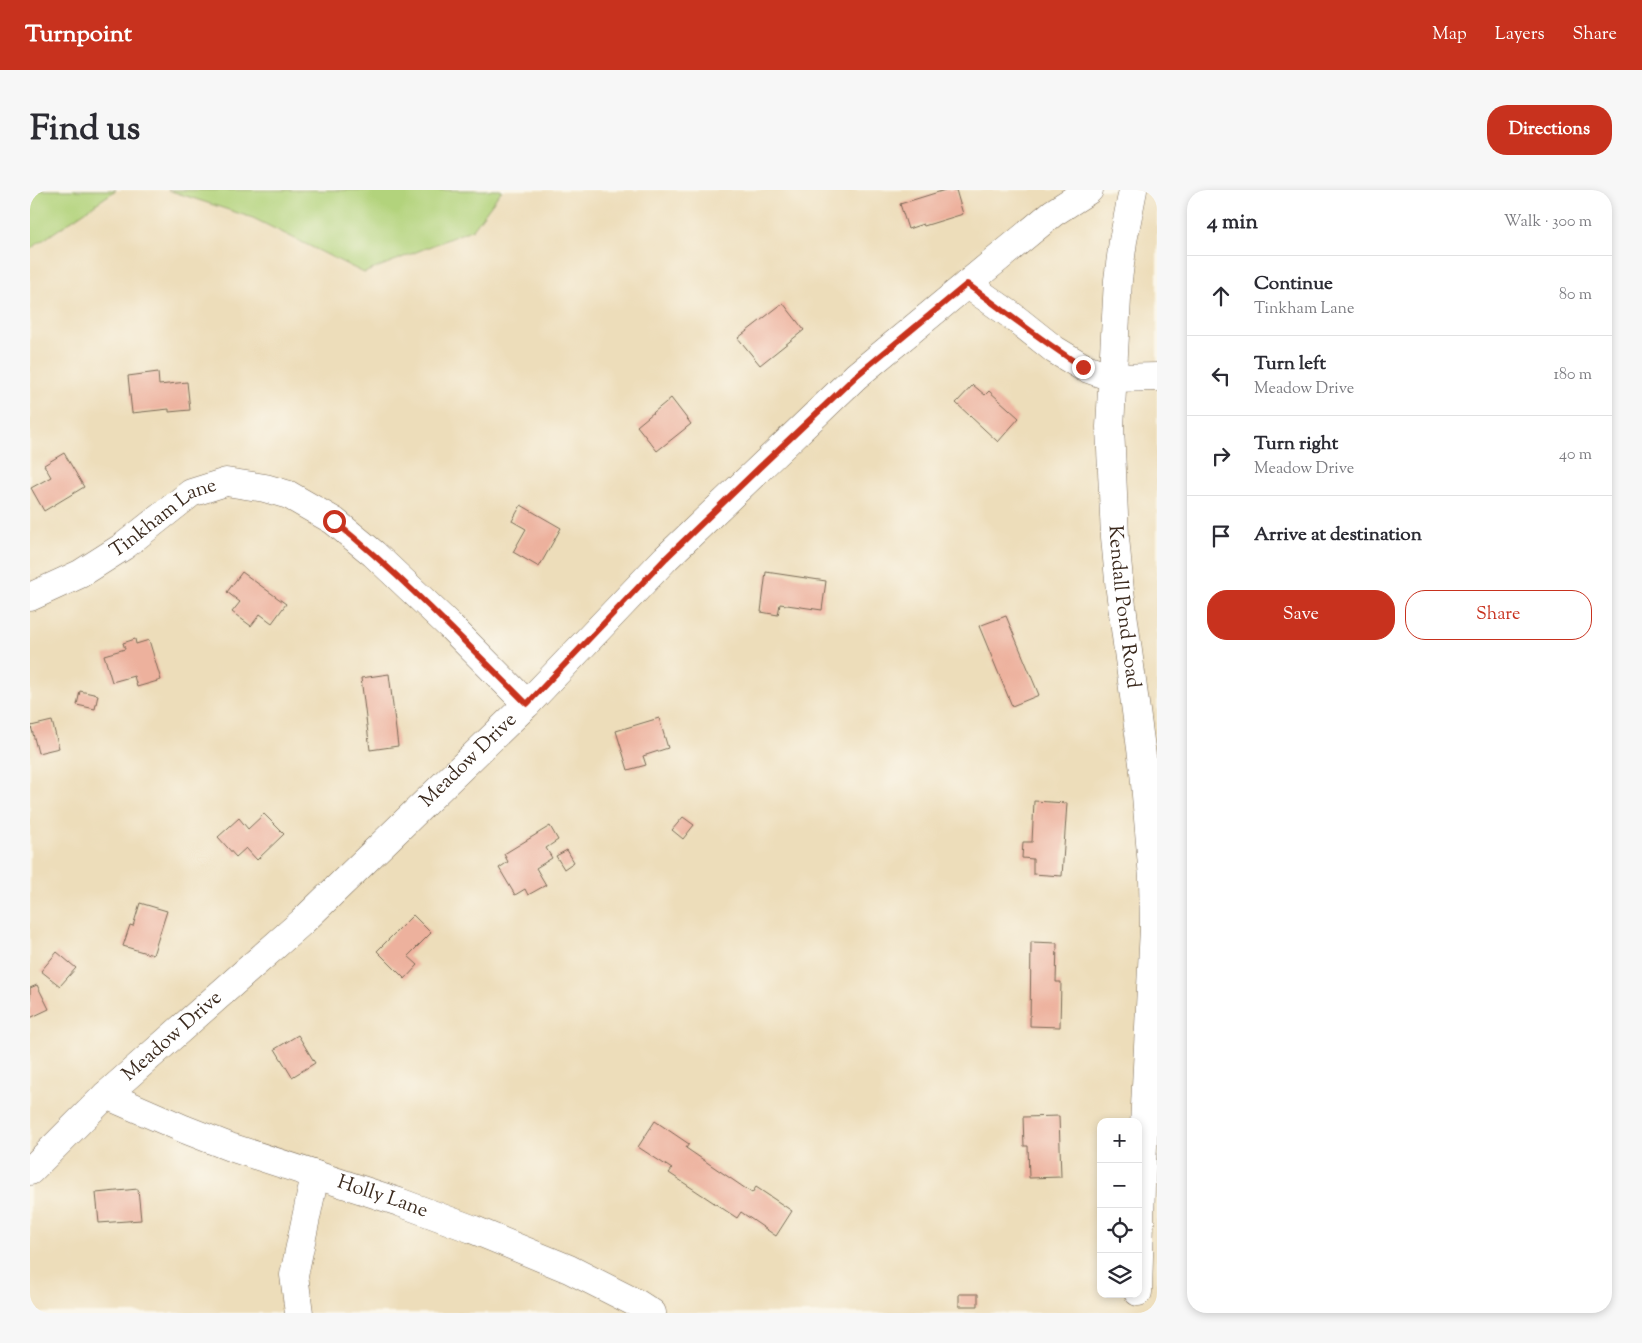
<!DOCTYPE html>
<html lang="en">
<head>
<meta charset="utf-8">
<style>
  :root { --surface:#fff; --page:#f7f7f7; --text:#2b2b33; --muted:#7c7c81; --line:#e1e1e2; --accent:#c8321e }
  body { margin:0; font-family:"Sorts Mill Goudy",serif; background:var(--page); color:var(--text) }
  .controls { position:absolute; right:15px; bottom:15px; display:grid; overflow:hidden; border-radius:10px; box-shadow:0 2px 8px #0003 }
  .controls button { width:45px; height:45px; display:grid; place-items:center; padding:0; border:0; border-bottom:1px solid var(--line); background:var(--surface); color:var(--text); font:25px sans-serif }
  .stop { position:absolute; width:15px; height:15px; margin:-11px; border:4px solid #c8321e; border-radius:50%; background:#fff }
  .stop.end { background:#c8321e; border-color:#fff; box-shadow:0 1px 5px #0008 }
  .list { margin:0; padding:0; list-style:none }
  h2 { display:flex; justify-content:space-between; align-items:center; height:65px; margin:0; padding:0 20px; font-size:21px }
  h2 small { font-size:16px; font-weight:400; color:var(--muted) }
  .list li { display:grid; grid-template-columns:32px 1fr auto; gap:15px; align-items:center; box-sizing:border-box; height:80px; padding:0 20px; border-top:1px solid var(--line) }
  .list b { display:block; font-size:19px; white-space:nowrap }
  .list p { margin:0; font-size:16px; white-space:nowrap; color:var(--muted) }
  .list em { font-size:16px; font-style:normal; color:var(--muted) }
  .actions { display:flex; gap:10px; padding:15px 20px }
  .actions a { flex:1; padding:11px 0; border:1px solid var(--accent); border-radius:20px; text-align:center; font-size:18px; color:var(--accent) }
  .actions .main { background:var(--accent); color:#fff }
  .icon { flex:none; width:28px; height:28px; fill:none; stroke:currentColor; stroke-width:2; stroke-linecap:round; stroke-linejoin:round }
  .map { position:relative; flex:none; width:1127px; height:1123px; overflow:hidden; border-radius:20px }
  header { display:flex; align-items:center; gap:30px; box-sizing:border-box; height:70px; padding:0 25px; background:var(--accent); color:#fff }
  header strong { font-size:24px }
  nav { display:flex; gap:28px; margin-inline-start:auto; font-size:18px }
  .intro { display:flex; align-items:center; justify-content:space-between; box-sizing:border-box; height:120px; padding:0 30px }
  h1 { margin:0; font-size:35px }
  .button { padding:12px 22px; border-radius:20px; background:var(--accent); color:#fff; font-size:18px; font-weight:700 }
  main { display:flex; gap:30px; padding:0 30px }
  aside { flex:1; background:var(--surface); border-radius:20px; box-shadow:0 2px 8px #0003 }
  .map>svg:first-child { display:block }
  .green { fill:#b2d37b; stroke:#767e4c }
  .building { fill:#edb19d }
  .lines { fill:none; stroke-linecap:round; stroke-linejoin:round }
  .minor-casing { stroke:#796955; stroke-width:29 }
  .minor { stroke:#fff; stroke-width:28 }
  .route { stroke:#c8321e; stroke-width:6 }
  .labels { text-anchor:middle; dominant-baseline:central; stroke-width:5; stroke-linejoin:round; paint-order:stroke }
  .street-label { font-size:20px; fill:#3b2a1e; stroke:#fbf7ec }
</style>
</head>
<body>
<header>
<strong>Turnpoint</strong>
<nav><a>Map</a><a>Layers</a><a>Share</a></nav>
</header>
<div class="intro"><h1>Find us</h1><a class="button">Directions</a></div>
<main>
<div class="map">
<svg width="1127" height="1123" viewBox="0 0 1127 1123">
  <rect width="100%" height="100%" fill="#fbf7ec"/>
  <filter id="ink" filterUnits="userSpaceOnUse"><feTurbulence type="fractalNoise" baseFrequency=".02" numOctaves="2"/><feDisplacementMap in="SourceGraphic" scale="10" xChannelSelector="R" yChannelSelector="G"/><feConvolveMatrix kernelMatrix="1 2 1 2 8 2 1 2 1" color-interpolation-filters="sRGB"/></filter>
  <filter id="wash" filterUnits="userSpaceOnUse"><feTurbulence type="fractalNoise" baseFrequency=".0096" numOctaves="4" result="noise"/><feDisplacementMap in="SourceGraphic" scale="20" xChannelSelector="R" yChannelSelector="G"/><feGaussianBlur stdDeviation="1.12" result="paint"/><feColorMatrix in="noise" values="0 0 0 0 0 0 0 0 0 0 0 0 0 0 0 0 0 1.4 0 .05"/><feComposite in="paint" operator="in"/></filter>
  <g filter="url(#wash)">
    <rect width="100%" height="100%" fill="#edddba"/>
    <path class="green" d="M0,0h86l-86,59z
      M138,0h334l-29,39 -109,44 -111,-55z"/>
    <g id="blocks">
      <path class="building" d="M915,0h11l7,24 -39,12 -1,-2 -15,5 -8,-25z
        M753,113l21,27 -44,35 -22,-27z
        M128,182l1,13 28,-3 3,28 -21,2v-3l-37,4 -4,-37z
        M943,195l12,10 4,-4 30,27 -21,24 -42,-39z
        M641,208l20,26 -34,27 -20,-25z
        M34,263l20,34 -40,24 -13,-23 20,-11 -7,-12z
        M491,315l40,23 -22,39 -26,-15 13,-23 -14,-8z
        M212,382l44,32 -14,19 -12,-9 -9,12 -19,-14 8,-10 -13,-10z
        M736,382l60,9 -4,29 -42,-6 -2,11 -17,-3z
        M976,426l33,79 -27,11 -33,-80z
        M105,449l1,5 13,-4 12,40 -24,7 -3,-11 -22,6 -8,-27 21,-6 -2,-6z
        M359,484l9,72 -28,4 -9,-72z
        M50,501l18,4 -3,14 -18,-4z
        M629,528l9,30 -25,8 3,9 -18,5 -12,-39z
        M22,531l7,27 -21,5 -7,-27z
        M1004,611l33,2 -5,73 -29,-2v-15l-11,-1 1,-16h9z
        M234,624l20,20 -27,26 -11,-12 -10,9 -18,-20 21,-19 9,11z
        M653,627l11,8 -11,14 -11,-9z
        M520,636l8,14 -12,8 6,10 -16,10 10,17 -18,10 -3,-6 -10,6 -16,-27 9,-6 -4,-8z
        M537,660l7,12 -10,7 -8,-13z
        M110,713l27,8 -14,44 -30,-9 7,-21 3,1z
        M383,725l18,18 -23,23 10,9 -13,14 -28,-28z
        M1001,752l26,1 -1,39h5l-1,45 -30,-1z
        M27,762l19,16 -16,18 -19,-15z
        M7,795l12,24 -19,9v-30z
        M268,845l17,28 -23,14 -17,-28z
        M1029,926l2,61 -32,1 -1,-32h-4l-1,-29z
        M625,931l34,23 -3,4 66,45 4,-6 36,24 -16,25 -35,-24 -4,6 -68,-45 3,-4 -34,-22z
        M108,999l3,31 -42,3 -3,-30z
        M929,1104h19v12h-19z"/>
    </g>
  </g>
  <g filter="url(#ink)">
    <use href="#blocks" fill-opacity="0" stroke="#796955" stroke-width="1"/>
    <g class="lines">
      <g class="minor-casing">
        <g id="minor">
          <path id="s1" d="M1103,0l-10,51 -5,39 -8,147 5,110 5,54 24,180 9,107 1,50 -13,258 -3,106"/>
          <path d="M937,94l44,31 44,35 28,17 31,11 43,-1"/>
          <path id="s2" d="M0,407l50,-23 44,-28 67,-53 35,-11 39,6 24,7 45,26 40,33 76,72 77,78"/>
          <path id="s3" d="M76,905l78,34 46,18 169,55 73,27 97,40 69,35 14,9"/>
          <path id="s4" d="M0,981l76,-76 196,-173 225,-218 139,-146 190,-182 197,-163 36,-23"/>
          <path d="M269,1123l-5,-38 21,-100"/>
        </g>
      </g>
      <use href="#minor" class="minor"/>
    </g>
  </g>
  <g class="lines" filter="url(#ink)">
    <path class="route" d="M304,331c69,56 130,120 193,183l139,-146 94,-91 96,-91 111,-92c39,28 76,58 116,83"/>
  </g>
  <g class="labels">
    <g class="street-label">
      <text stroke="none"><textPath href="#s2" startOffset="156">Tinkham Lane</textPath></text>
      <text stroke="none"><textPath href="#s1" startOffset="419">Kendall Pond Road</textPath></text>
      <text stroke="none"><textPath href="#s4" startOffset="601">Meadow Drive</textPath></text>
      <text stroke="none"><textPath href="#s4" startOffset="196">Meadow Drive</textPath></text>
      <text stroke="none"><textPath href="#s3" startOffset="295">Holly Lane</textPath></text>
    </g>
  </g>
</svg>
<div class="controls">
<button>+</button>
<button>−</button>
<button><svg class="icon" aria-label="locate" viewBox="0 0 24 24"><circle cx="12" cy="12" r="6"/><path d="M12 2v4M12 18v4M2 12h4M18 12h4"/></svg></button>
<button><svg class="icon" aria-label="layers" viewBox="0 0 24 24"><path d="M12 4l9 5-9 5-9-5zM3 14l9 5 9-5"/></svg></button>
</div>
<div class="stop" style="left:304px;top:331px"></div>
<div class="stop end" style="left:1053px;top:177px"></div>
</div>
<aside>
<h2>4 min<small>Walk · 300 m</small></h2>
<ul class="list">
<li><svg class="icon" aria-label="ahead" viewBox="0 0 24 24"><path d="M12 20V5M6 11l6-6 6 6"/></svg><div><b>Continue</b><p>Tinkham Lane</p></div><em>80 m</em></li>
<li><svg class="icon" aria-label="left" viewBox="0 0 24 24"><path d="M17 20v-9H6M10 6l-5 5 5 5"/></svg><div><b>Turn left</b><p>Meadow Drive</p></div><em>180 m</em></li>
<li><svg class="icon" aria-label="right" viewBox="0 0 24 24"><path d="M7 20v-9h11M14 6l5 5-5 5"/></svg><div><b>Turn right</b><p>Meadow Drive</p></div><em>40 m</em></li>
<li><svg class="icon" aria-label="arrive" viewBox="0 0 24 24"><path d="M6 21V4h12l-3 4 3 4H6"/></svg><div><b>Arrive at destination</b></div></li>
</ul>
<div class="actions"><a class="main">Save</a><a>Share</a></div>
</aside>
</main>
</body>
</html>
